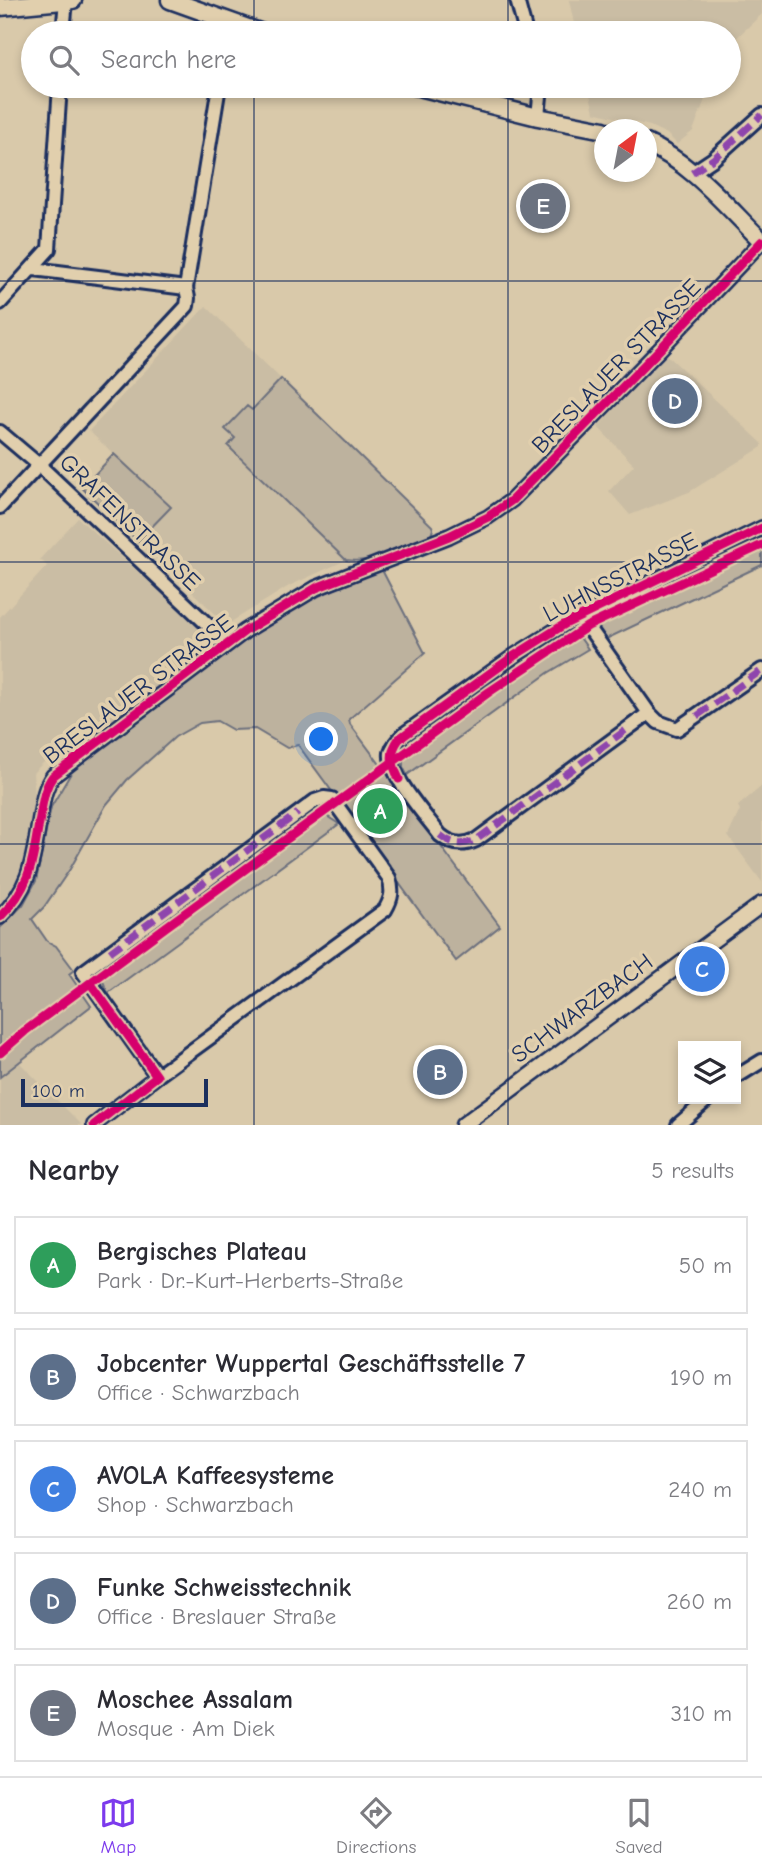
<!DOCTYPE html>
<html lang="en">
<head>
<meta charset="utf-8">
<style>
  :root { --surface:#fff; --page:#f7f7f7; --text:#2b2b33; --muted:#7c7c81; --line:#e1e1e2; --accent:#7c3aed }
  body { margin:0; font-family:"Comic Neue",sans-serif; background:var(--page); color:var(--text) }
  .controls { position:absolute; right:21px; bottom:21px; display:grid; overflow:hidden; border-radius:0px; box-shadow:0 4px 10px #0003 }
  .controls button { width:63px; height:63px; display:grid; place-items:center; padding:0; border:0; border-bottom:2px solid var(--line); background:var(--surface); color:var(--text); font:35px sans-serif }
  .compass { position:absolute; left:594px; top:119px; width:63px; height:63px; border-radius:50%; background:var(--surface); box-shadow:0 4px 10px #0003; rotate:32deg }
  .scale { position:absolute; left:21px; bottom:18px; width:187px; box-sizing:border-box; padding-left:7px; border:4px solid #1b2f5e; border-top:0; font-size:19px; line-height:24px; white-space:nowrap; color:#1b2f5e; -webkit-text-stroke:5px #e1cfad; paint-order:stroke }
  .you { position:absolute; left:322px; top:740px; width:24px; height:24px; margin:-18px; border:5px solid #fff; border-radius:50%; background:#1a73e8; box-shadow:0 0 0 10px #1a73e833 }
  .badge { display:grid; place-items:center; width:46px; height:46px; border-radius:50%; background:var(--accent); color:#fff; font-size:23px; font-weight:700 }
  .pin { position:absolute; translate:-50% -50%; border:4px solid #fff; box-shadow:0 2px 7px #0006 }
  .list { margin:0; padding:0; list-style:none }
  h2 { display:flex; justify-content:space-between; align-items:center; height:91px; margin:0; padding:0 28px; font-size:30px }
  h2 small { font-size:23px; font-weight:400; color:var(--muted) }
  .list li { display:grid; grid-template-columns:46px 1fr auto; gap:21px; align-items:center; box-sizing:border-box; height:98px; margin:0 14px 14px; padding:0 14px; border:2px solid var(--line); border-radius:0px }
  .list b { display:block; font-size:26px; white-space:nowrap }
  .list p { margin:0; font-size:23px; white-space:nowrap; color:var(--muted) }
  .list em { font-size:23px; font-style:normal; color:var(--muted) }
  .icon { flex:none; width:38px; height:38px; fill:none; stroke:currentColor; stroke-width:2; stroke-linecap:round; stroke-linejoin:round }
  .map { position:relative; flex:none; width:762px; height:1125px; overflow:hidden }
  .search { position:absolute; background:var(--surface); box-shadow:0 4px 10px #0003; left:21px; right:21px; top:21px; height:77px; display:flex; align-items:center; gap:18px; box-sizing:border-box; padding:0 24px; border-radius:38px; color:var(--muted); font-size:26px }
  .sheet { height:651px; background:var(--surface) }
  nav { display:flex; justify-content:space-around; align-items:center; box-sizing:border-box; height:98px; border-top:2px solid var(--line); background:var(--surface); font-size:19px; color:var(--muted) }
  nav a { display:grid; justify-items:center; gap:4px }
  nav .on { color:var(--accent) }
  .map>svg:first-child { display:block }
  .built { fill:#cabda4 }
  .green { fill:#bdb29e; stroke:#6c707e; stroke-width:2 }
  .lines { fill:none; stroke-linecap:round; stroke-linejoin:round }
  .minor-casing { stroke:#1b2f5e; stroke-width:18 }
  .tertiary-casing { stroke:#1b2f5e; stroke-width:19 }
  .secondary-casing { stroke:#1b2f5e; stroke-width:21 }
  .minor { stroke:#e1cfad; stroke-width:12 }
  .tertiary { stroke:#e1cfad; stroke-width:14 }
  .secondary { stroke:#e1cfad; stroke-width:16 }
  .quiet { stroke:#8e44ad; stroke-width:7; stroke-dasharray:14 7; stroke-linecap:butt }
  .cycleway-casing { stroke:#e1cfad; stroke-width:13 }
  .cycleway { stroke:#d6006c; stroke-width:9 }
  .grid { fill:none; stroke:#1b2f5e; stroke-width:2; stroke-opacity:0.55 }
  .labels { text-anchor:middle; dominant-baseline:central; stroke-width:7; stroke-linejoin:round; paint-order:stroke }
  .street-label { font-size:24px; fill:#1b2f5e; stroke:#e1cfad }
</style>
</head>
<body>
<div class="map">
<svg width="762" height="1125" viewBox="0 0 762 1125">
  <rect width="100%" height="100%" fill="#d9c9aa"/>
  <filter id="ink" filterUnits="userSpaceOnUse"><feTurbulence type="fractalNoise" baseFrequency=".0143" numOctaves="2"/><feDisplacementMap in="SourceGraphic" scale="14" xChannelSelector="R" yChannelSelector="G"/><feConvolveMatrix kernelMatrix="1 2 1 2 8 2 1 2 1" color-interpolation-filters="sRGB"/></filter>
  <g filter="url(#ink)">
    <path class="built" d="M569,0h193v14l-30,28 -3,6v-15h-153z
      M588,86h122l-17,45 -16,13 -10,-10 -17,-8 -56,-14z
      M206,306l75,73 -29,31 -5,-4 -21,23 9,9 -6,8 117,114 -57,26 -58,36h-7l-86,-81 32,-34 -81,-76z
      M666,354l96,89v4l-73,45 -59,23 -21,-24 25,-26 -36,-38z
      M78,518l124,112 5,12 -6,9 -76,61 -42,30 -12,7 -19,5 -19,19 2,22 -11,74 -7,15 -17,21v-288l47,-51 -7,-7z
      M762,786v96l-34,-46 12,-26 -2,-4z
      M18,1061l64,64h-82v-48z"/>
    <path class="green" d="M281,379l151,147 1,3 -2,6c-25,10 -57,30 -85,25l-118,-114 7,-8 -10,-9 22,-23 5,4z
      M114,454l57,53 -33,34 -56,-53z
      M762,533v32l-156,74 -7,-9 -1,-11 -4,2 3,-8z
      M382,570l43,83 -76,66 1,5 150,202 -44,35 -158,-216 -11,3 -32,-19 -22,1 -16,-9 -17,2 -25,14 -48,43 -21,25 -36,64 -26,38 -12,12 15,22 9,5 18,24 -5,4 22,32 -91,71v-149l23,-23 13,-24 15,-74 20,-34 7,-7 168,-128 55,-33 30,-15z
      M566,629h8l14,20 -40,24 -141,102 -4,-8v-15l-3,2 8,-15 108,-78z
      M307,813l18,2 14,9 -231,169c-7,-14 -9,-23 -1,-36z"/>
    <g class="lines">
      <g class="minor-casing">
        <path id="minor" d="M517,0l9,33
          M63,33l3,-33
          M538,117l3,-31
          M692,173l21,-14 49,-44
          M34,269l152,19
          M0,303l49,-54 11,-163
          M0,432l39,33 189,179
          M0,507l187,-201 1,-8 -2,-10 33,-202
          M762,528l-197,96 -51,32 -110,78c-5,5 -11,11 -13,19 -3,22 36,64 49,82 12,10 23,11 36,5l173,-127 9,9 19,7 85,-59
          M580,615l69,98
          M0,917c32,-31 33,-59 40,-100 3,-16 4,-29 13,-41l192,-145 71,-43 133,-52 39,-19 24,-17 148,-151 102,-108
          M736,1077l26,-16
          M94,1125l63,-49 228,-166c7,-12 8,-19 4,-32l-57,-79 -8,-1 -9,3 -232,171 74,104
          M678,1125l30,-26"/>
      </g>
      <g class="tertiary-casing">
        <path id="tertiary" d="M463,1125l299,-221"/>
      </g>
      <g class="secondary-casing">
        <path id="secondary" d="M170,0l92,33
          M0,7l73,-7
          M415,86l123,31 66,13
          M646,143c46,20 81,64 116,98"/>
      </g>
      <use href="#minor" class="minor"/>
      <use href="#tertiary" class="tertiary"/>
      <use href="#secondary" class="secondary"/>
      <path class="quiet" d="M692,173l21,-14 49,-44
        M697,716l65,-46
        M440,835c12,10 23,11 36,5l154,-113
        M110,952l188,-139"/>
      <g class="cycleway-casing">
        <path id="cycleway" d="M399,779c-7,-15 -11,-25 0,-40l115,-83 51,-32 197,-96
          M0,917c32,-31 33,-59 40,-100 3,-16 4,-29 13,-41l192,-145 71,-43 133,-52 39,-19 24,-17 148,-151 102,-108
          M91,984l66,92 -63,49
          M0,1053l25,-22 142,-105 322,-234 99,-66 174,-81"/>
      </g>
      <use href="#cycleway" class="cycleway"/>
    </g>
  </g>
  <path class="grid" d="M254,0v33M508,0v33M254,86v1039M508,86v1039M0,281h762M0,562h762M0,844h762"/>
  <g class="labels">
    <g class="street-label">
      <text transform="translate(616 366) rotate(-46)">BRESLAUER STRASSE</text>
      <text transform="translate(130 522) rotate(44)">GRAFENSTRASSE</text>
      <text transform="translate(620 577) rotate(-27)">LUHNSSTRASSE</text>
      <text transform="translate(138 689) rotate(-37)">BRESLAUER STRASSE</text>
      <text transform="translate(582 1008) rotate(-36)">SCHWARZBACH</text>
    </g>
  </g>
</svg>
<div class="controls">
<button><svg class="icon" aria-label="layers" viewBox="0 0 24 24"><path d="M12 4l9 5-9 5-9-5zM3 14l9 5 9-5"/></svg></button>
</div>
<svg class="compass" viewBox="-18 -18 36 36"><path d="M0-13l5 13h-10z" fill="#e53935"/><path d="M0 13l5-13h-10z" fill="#7c7c81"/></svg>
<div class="scale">100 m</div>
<div class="you"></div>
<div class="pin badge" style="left:380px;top:811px;background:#2e9e5b">A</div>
<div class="pin badge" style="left:440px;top:1072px;background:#5c6f8a">B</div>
<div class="pin badge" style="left:702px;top:969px;background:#3f7fe0">C</div>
<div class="pin badge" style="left:675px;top:401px;background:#5c6f8a">D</div>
<div class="pin badge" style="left:543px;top:206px;background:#6b7280">E</div>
<div class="search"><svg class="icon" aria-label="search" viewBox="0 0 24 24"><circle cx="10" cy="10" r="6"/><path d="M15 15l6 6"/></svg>Search here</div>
</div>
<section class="sheet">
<h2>Nearby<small>5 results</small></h2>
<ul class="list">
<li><span class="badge" style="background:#2e9e5b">A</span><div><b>Bergisches Plateau</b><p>Park · Dr.-Kurt-Herberts-Straße</p></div><em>50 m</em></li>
<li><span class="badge" style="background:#5c6f8a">B</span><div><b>Jobcenter Wuppertal Geschäftsstelle 7</b><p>Office · Schwarzbach</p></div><em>190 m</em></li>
<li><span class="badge" style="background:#3f7fe0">C</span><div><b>AVOLA Kaffeesysteme</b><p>Shop · Schwarzbach</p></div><em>240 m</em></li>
<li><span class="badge" style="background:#5c6f8a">D</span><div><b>Funke Schweisstechnik</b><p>Office · Breslauer Straße</p></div><em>260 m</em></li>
<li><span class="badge" style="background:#6b7280">E</span><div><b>Moschee Assalam</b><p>Mosque · Am Diek</p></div><em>310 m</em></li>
</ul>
</section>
<nav>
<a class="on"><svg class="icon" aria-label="map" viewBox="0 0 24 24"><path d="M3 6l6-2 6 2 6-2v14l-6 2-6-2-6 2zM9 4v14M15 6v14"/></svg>Map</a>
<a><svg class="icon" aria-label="directions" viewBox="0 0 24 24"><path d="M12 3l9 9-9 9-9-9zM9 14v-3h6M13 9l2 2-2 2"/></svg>Directions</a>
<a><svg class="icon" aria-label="saved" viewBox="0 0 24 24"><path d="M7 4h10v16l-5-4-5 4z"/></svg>Saved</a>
</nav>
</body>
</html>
